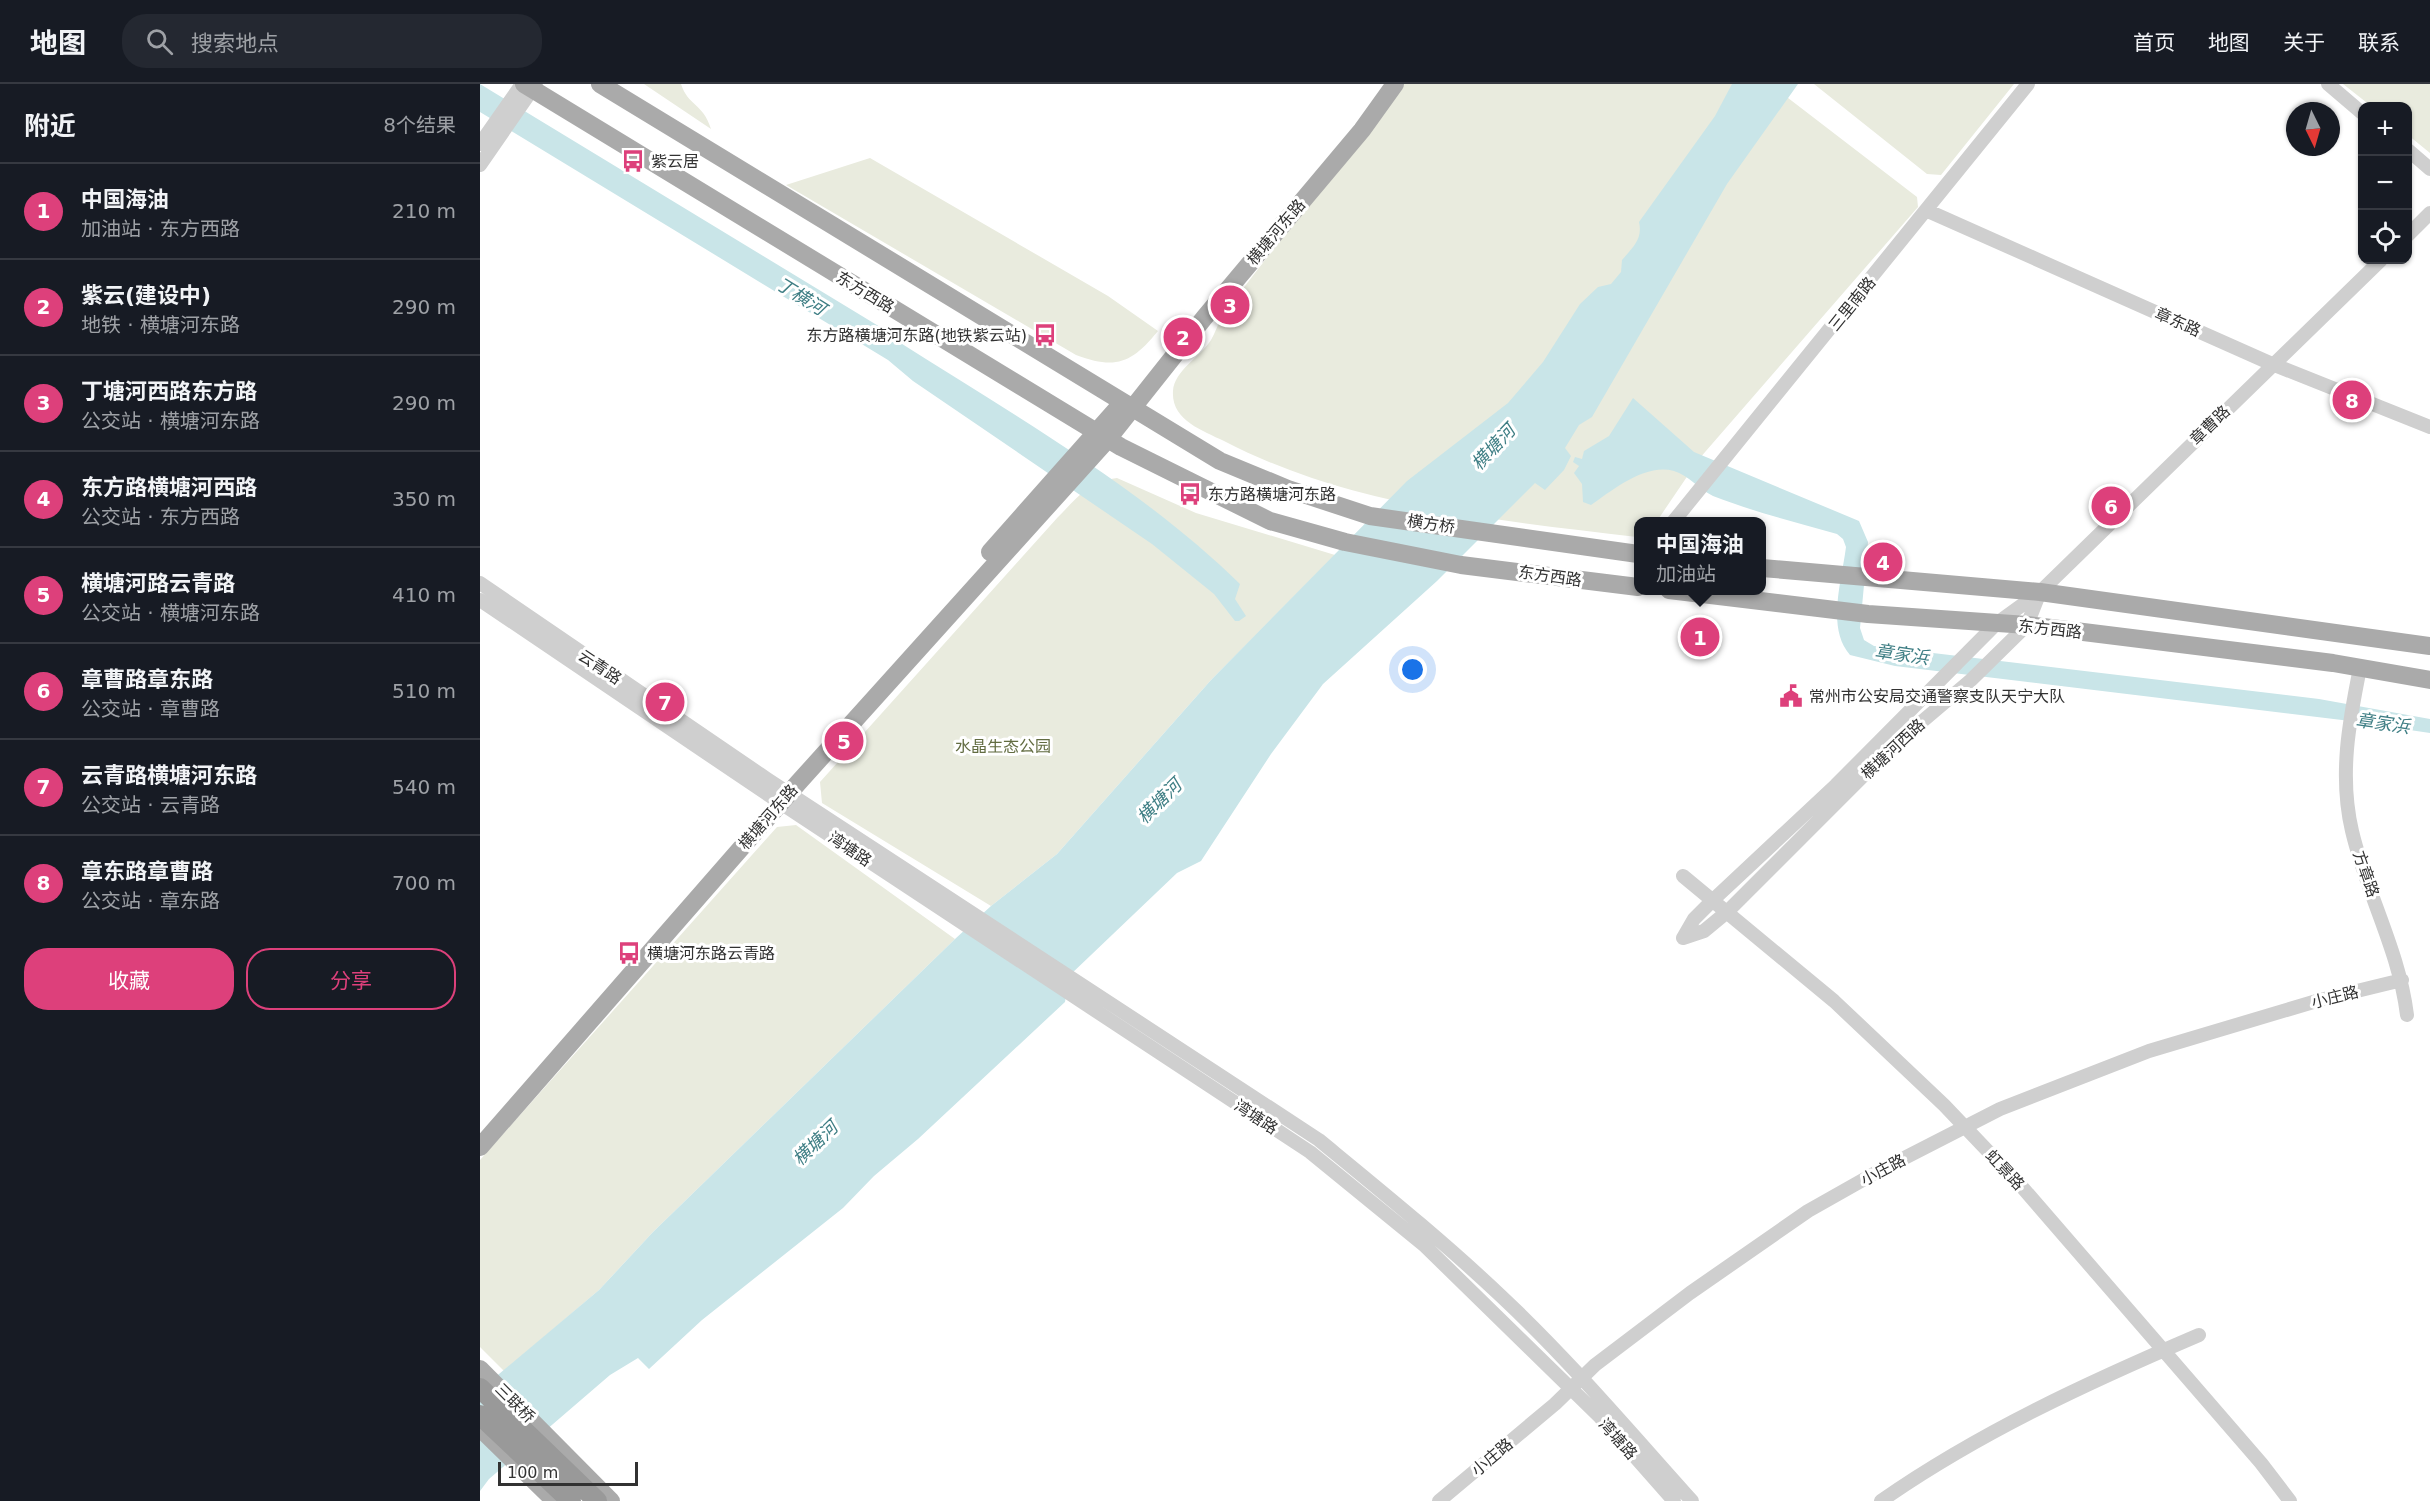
<!DOCTYPE html>
<html lang="zh">
<head>
<meta charset="utf-8">
<style>
  :root { --surface:#171b24; --page:#242831; --text:#f1f3f6; --muted:#9ea1a6; --line:#363941; --accent:#dd407b }
  body { margin:0; font-family:"DejaVu Sans","Noto Sans SC",sans-serif; background:var(--page); color:var(--text) }
  .controls { position:absolute; right:18px; top:18px; display:grid; overflow:hidden; border-radius:12px; box-shadow:0 2px 4px #0004 }
  .controls button { width:54px; height:54px; display:grid; place-items:center; padding:0; border:0; border-bottom:2px solid var(--line); background:var(--surface); color:var(--text); font:30px sans-serif }
  .compass { position:absolute; left:1806px; top:18px; width:54px; height:54px; border-radius:50%; background:var(--surface); box-shadow:0 2px 4px #0004; rotate:175deg }
  .scale { position:absolute; left:18px; bottom:15px; width:140px; box-sizing:border-box; padding-left:6px; border:3px solid #323232; border-top:0; font-size:16px; line-height:21px; white-space:nowrap; color:#323232; -webkit-text-stroke:4px #fff; paint-order:stroke }
  .you { position:absolute; left:933px; top:586px; width:21px; height:21px; margin:-15px; border:4px solid #fff; border-radius:50%; background:#1a73e8; box-shadow:0 0 0 9px #1a73e833 }
  .badge { display:grid; place-items:center; width:39px; height:39px; border-radius:50%; background:var(--accent); color:#fff; font-size:20px; font-weight:700 }
  .pin { position:absolute; translate:-50% -50%; border:3px solid #fff; box-shadow:0 2px 6px #0006 }
  .popup { position:absolute; left:1154px; top:433px; width:132px; height:78px; box-sizing:border-box; display:grid; place-content:center; border-radius:12px; background:var(--surface); filter:drop-shadow(0 2px 4px #0005); font-size:20px; white-space:nowrap; color:var(--muted) }
  .popup b { font-size:22px; color:var(--text) }
  .popup::after { content:''; position:absolute; left:50%; top:100%; margin-left:-12px; border:12px solid transparent; border-top-color:var(--surface) }
  .list { margin:0; padding:0; list-style:none }
  h2 { display:flex; justify-content:space-between; align-items:center; height:78px; margin:0; padding:0 24px; font-size:26px }
  h2 small { font-size:20px; font-weight:400; color:var(--muted) }
  .list li { display:grid; grid-template-columns:39px 1fr auto; gap:18px; align-items:center; box-sizing:border-box; height:96px; padding:0 24px; border-top:2px solid var(--line) }
  .list b { display:block; font-size:22px; white-space:nowrap }
  .list p { margin:0; font-size:20px; white-space:nowrap; color:var(--muted) }
  .list em { font-size:20px; font-style:normal; color:var(--muted) }
  .actions { display:flex; gap:12px; padding:18px 24px }
  .actions a { flex:1; padding:14px 0; border:2px solid var(--accent); border-radius:24px; text-align:center; font-size:21px; color:var(--accent) }
  .actions .main { background:var(--accent); color:#fff }
  .icon { flex:none; width:33px; height:33px; fill:none; stroke:currentColor; stroke-width:2; stroke-linecap:round; stroke-linejoin:round }
  .map { position:relative; flex:none; width:1950px; height:1417px; overflow:hidden }
  header { display:flex; align-items:center; gap:36px; box-sizing:border-box; height:84px; padding:0 30px; background:var(--surface); border-bottom:2px solid var(--line) }
  header strong { font-size:28px }
  nav { display:flex; gap:33px; margin-inline-start:auto; font-size:21px }
  .search { width:420px; height:54px; background:var(--page); display:flex; align-items:center; gap:15px; box-sizing:border-box; padding:0 21px; border-radius:24px; color:var(--muted); font-size:22px }
  main { display:flex }
  aside { flex:1; background:var(--surface) }
  .map>svg:first-child { display:block }
  .green { fill:#e9ebde }
  .water { fill:#c9e5e8 }
  .lines { fill:none; stroke-linecap:round; stroke-linejoin:round }
  .minor { stroke:#cfcfcf; stroke-width:14 }
  .major { stroke:#aaa; stroke-width:18 }
  .highway { stroke:#999; stroke-width:20 }
  .labels { text-anchor:middle; dominant-baseline:central; stroke-width:6; stroke-linejoin:round; paint-order:stroke }
  .poi-label { font-size:16px; fill:#323232; stroke:#fff; text-anchor:start }
  .street-label { font-size:16px; fill:#323232; stroke:#fff }
  .park-label { font-size:16px; fill:#626c41; stroke:#fff }
  .water-label { font-size:18px; font-style:italic; fill:#3e7e84; stroke:#fff }
</style>
</head>
<body>
<header>
<strong>地图</strong>
<div class="search"><svg class="icon" aria-label="search" viewBox="0 0 24 24"><circle cx="10" cy="10" r="6"/><path d="M15 15l6 6"/></svg>搜索地点</div>
<nav><a>首页</a><a>地图</a><a>关于</a><a>联系</a></nav>
</header>
<main>
<aside>
<h2>附近<small>8个结果</small></h2>
<ul class="list">
<li><span class="badge">1</span><div><b>中国海油</b><p>加油站 · 东方西路</p></div><em>210 m</em></li>
<li><span class="badge">2</span><div><b>紫云(建设中)</b><p>地铁 · 横塘河东路</p></div><em>290 m</em></li>
<li><span class="badge">3</span><div><b>丁塘河西路东方路</b><p>公交站 · 横塘河东路</p></div><em>290 m</em></li>
<li><span class="badge">4</span><div><b>东方路横塘河西路</b><p>公交站 · 东方西路</p></div><em>350 m</em></li>
<li><span class="badge">5</span><div><b>横塘河路云青路</b><p>公交站 · 横塘河东路</p></div><em>410 m</em></li>
<li><span class="badge">6</span><div><b>章曹路章东路</b><p>公交站 · 章曹路</p></div><em>510 m</em></li>
<li><span class="badge">7</span><div><b>云青路横塘河东路</b><p>公交站 · 云青路</p></div><em>540 m</em></li>
<li><span class="badge">8</span><div><b>章东路章曹路</b><p>公交站 · 章东路</p></div><em>700 m</em></li>
</ul>
<div class="actions"><a class="main">收藏</a><a>分享</a></div>
</aside>
<div class="map">
<svg width="1950" height="1417" viewBox="0 0 1950 1417">
  <rect width="100%" height="100%" fill="#fff"/>
  <path class="green" d="M164,0h37c7,22 22,19 30,45z
    M920,0h370l147,113 1,10 -219,252 -42,62 -19,1 -1,15c-140,-17 -286,-30 -413,-96 -22,-11 -53,-21 -51,-50 1,-20 28,-35 38,-51 4,-7 7,-16 11,-24z
    M1334,0h200l-73,91 -14,-1z
    M1863,0h87v69l-22,-18v-29h-37z
    M390,74l238,138 50,35c-26,32 -42,39 -82,24l-290,-170z
    M637,394l79,35 139,42 -124,125 -154,174 -66,52 -169,-103 -2,-21 238,-265c20,-20 30,-35 59,-39z
    M316,741l159,114 -302,293 -54,58 -95,81 -24,-24v-187l297,-333z"/>
  <path class="water" d="M0,0l410,249 9,9c115,73 243,146 341,242l-5,15 11,17 -7,5h-4l-21,-27 -62,-50 -239,-163 -25,-21 -408,-248z
    M1252,0h66l-71,100 -135,233 -13,8 -14,23 6,8 -7,14 -19,20 -10,-7 -98,98 -114,103 -52,70 -70,107 -24,12 -108,103 -4,26 -147,137 -44,37 -31,32 -141,112 -53,49 -11,-11 -28,17 -121,104 -9,12v-101l119,-100 54,-58 302,-293 36,-33 66,-52 154,-174 196,-199 101,-78 35,-41 37,-58 18,-17 13,-3 10,-12 1,-12c11,-13 21,-21 17,-38l76,-106z
    M1153,314l61,54 165,69 9,21 -8,86 4,12 10,6 445,53 111,20v14l-88,-13 -447,-54 -45,-11c-24,-27 -8,-75 -4,-108l-3,-8 -6,-5c-42,-12 -83,-22 -124,-38 -13,-6 -25,-21 -39,-25 -29,-8 -61,19 -83,34l-8,-3 -1,-18 -8,-11 5,-7 -6,-4 2,-5 7,2 2,-8 25,-15z"/>
  <g class="lines">
    <path class="minor" d="M1848,0l34,29
      M0,60l42,-60
      M1928,66l22,19
      M0,81l56,-81
      M1448,127l344,153 158,63
      M1928,151l22,-22
      M1193,438l355,-438
      M0,499l287,196 552,361c62,51 125,102 183,157 68,64 128,135 190,204
      M0,516l293,198 537,354 114,93 176,172 74,84
      M1880,584c-11,54 -21,108 -8,163 15,64 47,119 55,184
      M1203,792l151,125 110,104 78,82 239,276 29,38
      M1203,854l11,-19 19,-19 123,-115 160,-161 44,-32 341,-332
      M1203,854l21,-7 23,-19 165,-165 79,-67 56,-55 13,-33
      M959,1417l116,-97 40,-39 95,-72 118,-82 69,-39 123,-63 149,-58 171,-51 82,-20
      M1401,1417c99,-69 208,-119 318,-166"/>
    <path class="major" d="M44,0l597,363 149,74 75,21 116,23 177,22
      M120,0l620,377 68,28 82,27 268,38
      M510,468l133,-150
      M1282,484l278,24 390,54
      M1189,506l199,24 159,11 306,38 97,17
      M0,1063l318,-364 310,-344 96,-121 158,-188 33,-46
      M0,1285l131,132
      M0,1344l75,73"/>
    <path class="highway" d="M0,1304l117,113
      M0,1331l91,86"/>
  </g>
  <defs>
    <g id="bus-bare" transform="scale(1.8)"><path d="M-5-6H5V4H4V6H2V4H-2V6H-4V4H-5ZM-3.5-4V0h7V-4ZM-3.5 1.2v1.5H-2V1.2ZM2 1.2v1.5H3.5V1.2Z" fill="#dd407b" stroke="#fff" stroke-width="2.5" paint-order="stroke"/></g>
    <g id="civic-bare" transform="scale(1.8)"><path d="M-.6-6.5H3V-4.5H.6V-3L4-1V1h2V6H-6V1h2V-1L-.6-3ZM-1.2 2.5V6h2.4V2.5Z" fill="#dd407b" stroke="#fff" stroke-width="2.5" paint-order="stroke"/></g>
  </defs>
  <g fill-rule="evenodd">
    <use href="#bus-bare" x="153" y="77"/>
    <use href="#bus-bare" x="565" y="251"/>
    <use href="#bus-bare" x="710" y="410"/>
    <use href="#civic-bare" x="1311" y="612"/>
    <use href="#bus-bare" x="149" y="869"/>
  </g>
  <g class="labels">
    <g class="poi-label">
      <text x="171" y="77">紫云居</text>
      <text x="547" y="251" text-anchor="end">东方路横塘河东路(地铁紫云站)</text>
      <text x="728" y="410">东方路横塘河东路</text>
      <text x="1329" y="612">常州市公安局交通警察支队天宁大队</text>
      <text x="167" y="869">横塘河东路云青路</text>
    </g>
    <g class="street-label">
      <text transform="translate(796 148) rotate(-50)">横塘河东路</text>
      <text transform="translate(385 208) rotate(31)">东方西路</text>
      <text transform="translate(1372 220) rotate(-51)">三里南路</text>
      <text transform="translate(1698 238) rotate(24)">章东路</text>
      <text transform="translate(1730 341) rotate(-44)">章曹路</text>
      <text transform="translate(951 440) rotate(8)">横方桥</text>
      <text transform="translate(1070 492) rotate(8)">东方西路</text>
      <text transform="translate(1570 545) rotate(6)">东方西路</text>
      <text transform="translate(120 583) rotate(34)">云青路</text>
      <text transform="translate(1413 665) rotate(-43)">横塘河西路</text>
      <text transform="translate(288 733) rotate(-49)">横塘河东路</text>
      <text transform="translate(370 765) rotate(34)">湾塘路</text>
      <text transform="translate(1886 790) rotate(71)">方章路</text>
      <text transform="translate(1855 913) rotate(-14)">小庄路</text>
      <text transform="translate(776 1033) rotate(33)">湾塘路</text>
      <text transform="translate(1403 1086) rotate(-28)">小庄路</text>
      <text transform="translate(1525 1086) rotate(47)">虹景路</text>
      <text transform="translate(35 1319) rotate(45)">三联桥</text>
      <text transform="translate(1138 1355) rotate(48)">湾塘路</text>
      <text transform="translate(1012 1373) rotate(-40)">小庄路</text>
    </g>
    <g class="park-label">
      <text x="523" y="662">水晶生态公园</text>
    </g>
    <g class="water-label">
      <text transform="translate(321 212) rotate(32)">丁横河</text>
      <text transform="translate(1013 363) rotate(-47)">横塘河</text>
      <text transform="translate(1422 570) rotate(8)">章家浜</text>
      <text transform="translate(1903 639) rotate(8)">章家浜</text>
      <text transform="translate(679 717) rotate(-45)">横塘河</text>
      <text transform="translate(335 1059) rotate(-44)">横塘河</text>
    </g>
  </g>
</svg>
<div class="controls">
<button>+</button>
<button>−</button>
<button><svg class="icon" aria-label="locate" viewBox="0 0 24 24"><circle cx="12" cy="12" r="6"/><path d="M12 2v4M12 18v4M2 12h4M18 12h4"/></svg></button>
</div>
<svg class="compass" viewBox="-18 -18 36 36"><path d="M0-13l5 13h-10z" fill="#e53935"/><path d="M0 13l5-13h-10z" fill="#9ea1a6"/></svg>
<div class="scale">100 m</div>
<div class="you"></div>
<div class="pin badge" style="left:1220px;top:553px">1</div>
<div class="popup"><b>中国海油</b>加油站</div>
<div class="pin badge" style="left:703px;top:253px">2</div>
<div class="pin badge" style="left:750px;top:221px">3</div>
<div class="pin badge" style="left:1403px;top:478px">4</div>
<div class="pin badge" style="left:364px;top:657px">5</div>
<div class="pin badge" style="left:1631px;top:422px">6</div>
<div class="pin badge" style="left:185px;top:618px">7</div>
<div class="pin badge" style="left:1872px;top:316px">8</div>
</div>
</main>
</body>
</html>
